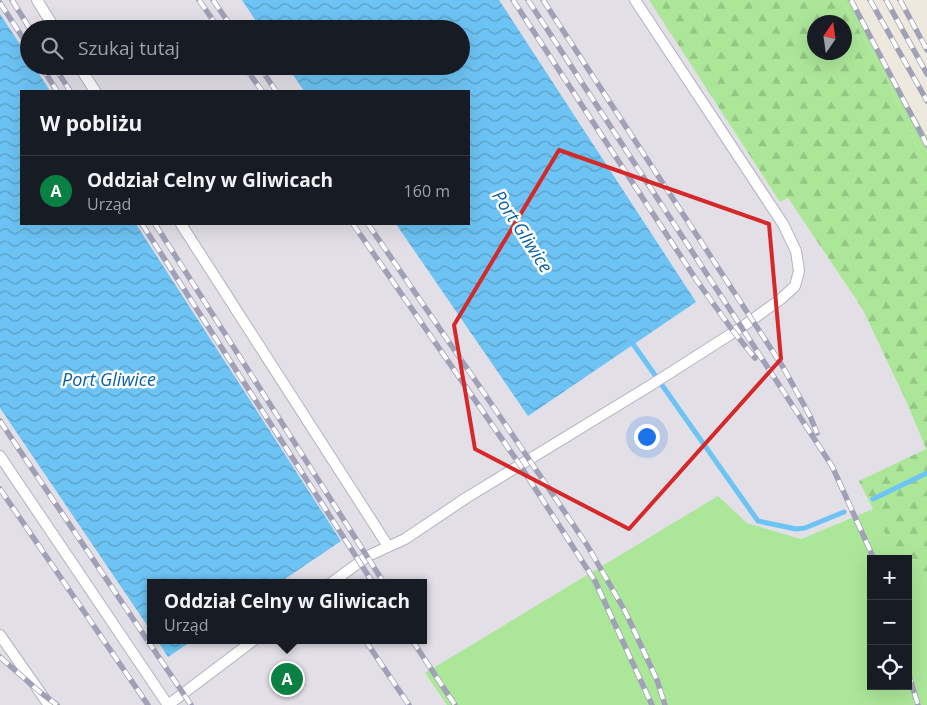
<!DOCTYPE html>
<html lang="pl">
<head>
<meta charset="utf-8">
<style>
  :root { --surface:#171b24; --page:#20242c; --text:#f1f3f6; --muted:#9ea1a6; --line:#363941; --accent:#0b8043 }
  body { margin:0; font-family:"Open Sans",sans-serif; background:var(--page); color:var(--text) }
  .controls { position:absolute; right:15px; bottom:15px; display:grid; overflow:hidden; border-radius:0px; box-shadow:0 5px 20px #0002 }
  .controls button { width:45px; height:45px; display:grid; place-items:center; padding:0; border:0; border-bottom:1px solid var(--line); background:var(--surface); color:var(--text); font:25px sans-serif }
  .compass { position:absolute; left:807px; top:15px; width:45px; height:45px; border-radius:50%; background:var(--surface); box-shadow:0 5px 20px #0002; rotate:13deg }
  .you { position:absolute; left:646px; top:436px; width:18px; height:18px; margin:-12px; border:4px solid #fff; border-radius:50%; background:#1a73e8; box-shadow:0 0 0 8px #1a73e833 }
  .badge { display:grid; place-items:center; width:32px; height:32px; border-radius:50%; background:var(--accent); color:#fff; font-size:16px; font-weight:700 }
  .pin { position:absolute; translate:-50% -50%; border:2px solid #fff; box-shadow:0 1px 5px #0006 }
  .popup { position:absolute; left:147px; top:579px; width:280px; height:65px; box-sizing:border-box; display:grid; place-content:center; border-radius:0px; background:var(--surface); filter:drop-shadow(0 1px 4px #0005); font-size:16px; white-space:nowrap; color:var(--muted) }
  .popup b { font-size:19px; color:var(--text) }
  .popup::after { content:''; position:absolute; left:50%; top:100%; margin-left:-10px; border:10px solid transparent; border-top-color:var(--surface) }
  .list { margin:0; padding:0; list-style:none }
  h2 { display:flex; justify-content:space-between; align-items:center; height:65px; margin:0; padding:0 20px; font-size:21px }
  h2 small { font-size:16px; font-weight:400; color:var(--muted) }
  .list li { display:grid; grid-template-columns:32px 1fr auto; gap:15px; align-items:center; box-sizing:border-box; height:70px; padding:0 20px; border-top:1px solid var(--line) }
  .list b { display:block; font-size:19px; white-space:nowrap }
  .list p { margin:0; font-size:16px; white-space:nowrap; color:var(--muted) }
  .list em { font-size:16px; font-style:normal; color:var(--muted) }
  .icon { flex:none; width:28px; height:28px; fill:none; stroke:currentColor; stroke-width:2; stroke-linecap:round; stroke-linejoin:round }
  .map { position:relative; flex:none; width:927px; height:705px; overflow:hidden }
  .search { position:absolute; background:var(--surface); box-shadow:0 5px 20px #0002; left:20px; top:20px; width:450px; height:55px; display:flex; align-items:center; gap:12px; box-sizing:border-box; padding:0 18px; border-radius:28px; color:var(--muted); font-size:19px }
  .panel { position:absolute; background:var(--surface); box-shadow:0 5px 20px #0002; left:20px; top:90px; width:450px; height:135px; border-radius:0px }
  .map>svg:first-child { display:block }
  .industrial { fill:#e2dfe7; fill-rule:evenodd }
  .grass { fill:#ace799 }
  .forest { fill:url(#forest-firs); fill-rule:evenodd }
  .water { fill:url(#water-waves) }
  .lines { fill:none; stroke-linecap:round; stroke-linejoin:round }
  .stream { stroke:#6dc4f4; stroke-width:5 }
  .service-casing { stroke:#b2b3c0; stroke-width:12 }
  .service { stroke:#fff; stroke-width:10 }
  .rail-casing { stroke:#a0a1b7; stroke-width:5.5 }
  .rail { stroke:#fff; stroke-width:4; stroke-dasharray:11; stroke-linecap:butt }
  .marked { fill:none; stroke:#d62828; stroke-width:4; stroke-linejoin:round }
  .labels { text-anchor:middle; dominant-baseline:central; stroke-width:5; stroke-linejoin:round; paint-order:stroke }
  .water-label { font-size:18px; font-style:italic; fill:#0860a5; stroke:#fff }
</style>
</head>
<body>
<div class="map">
<svg width="927" height="705" viewBox="0 0 927 705">
  <defs>
    <pattern id="forest-firs" width="22" height="20" patternUnits="userSpaceOnUse" patternTransform="scale(1.25)"><rect width="22" height="20" fill="#ace799"/><path d="M5 1l3.5 6h-7zM16 11l3.5 6h-7z" fill="#94c684"/></pattern>
    <pattern id="water-waves" width="16" height="10" patternUnits="userSpaceOnUse" patternTransform="scale(1.25)"><rect width="16" height="10" fill="#6dc4f4"/><path d="M0 5q4-4 8 0t8 0" fill="none" stroke="#5a9fc6"/></pattern>
  </defs>
  <rect width="100%" height="100%" fill="#eee9de"/>
  <path class="industrial" d="M0,0h649l131,202 8,-4 74,110 45,95 19,47 -66,31 13,28 -18,7 -54,23 -54,-16 -322,150 22,32h-447zM29,29h432v37h-432zM21,91h448v133h-448zM151,583h272v57h-272z"/>
  <path class="grass" d="M841,0h9l77,137v27c-15,-25 -25,-51 -37,-77 -14,-30 -32,-58 -49,-87z
    M718,496l29,27 54,16 72,-30 17,32 13,18h-32v127h37v-121l19,21v119h-480l-22,-32z"/>
  <path class="forest" d="M649,0h192c17,29 35,57 49,87 12,26 22,52 37,77v422l-19,-21v-6h-5l-14,-18 -30,-60 67,-32 -19,-46 -45,-95 -74,-110 -8,4zM814,22h30v30h-30z"/>
  <path class="water" d="M242,0h257l197,302 -168,114 -132,-192h73v-133h-165l-17,-25h174v-37h-200z
    M0,14l29,44v8h5l16,25h-29v133h115l205,317 -62,42h-128v48l-151,-223z
    M157,640h36l-25,17z"/>
  <g class="lines">
    <path class="stream" d="M629,342l4,2 125,177 38,8 9,-1 39,-16
      M873,499l54,-26"/>
    <g class="service-casing">
      <path id="service" d="M37,0l18,29
        M79,66l16,25
        M181,224l207,322
        M0,456l168,249
        M331,583l37,-27 37,-17 61,-41 185,-113 91,-58 39,-28 14,-13 4,-15 -3,-20 -13,-27 -148,-224
        M0,635l49,70
        M168,705l86,-65"/>
    </g>
    <use href="#service" class="service"/>
    <g class="rail-casing">
      <path id="rail" d="M12,0l18,29
        M199,0l20,29
        M213,0l20,29
        M513,0l184,281 36,50 22,27
        M528,0l304,466 42,93
        M543,0l240,367 27,49 7,17
        M851,0l76,145
        M870,0l57,101
        M886,0l41,74
        M900,0l27,50
        M0,3l29,44
        M41,66l16,25
        M54,66l16,25
        M244,66l18,25
        M259,66l17,25
        M142,224l231,359
        M155,224l229,359
        M353,224l167,241 75,116 57,124
        M368,224l118,172 101,149 38,66 32,69 8,25
        M0,421l191,284
        M0,489l148,216
        M365,640l44,65
        M412,640l43,65
        M0,657l40,35 17,13
        M908,672l10,33"/>
    </g>
    <use href="#rail" class="rail"/>
  </g>
  <path class="marked" d="M559,150l210,74 12,135 -152,170 -154,-80 -21,-124z"/>
  <g class="labels">
    <g class="water-label">
      <text transform="translate(523 231) rotate(57)">Port Gliwice</text>
      <text x="109" y="379">Port Gliwice</text>
    </g>
  </g>
</svg>
<div class="controls">
<button>+</button>
<button>−</button>
<button><svg class="icon" aria-label="locate" viewBox="0 0 24 24"><circle cx="12" cy="12" r="6"/><path d="M12 2v4M12 18v4M2 12h4M18 12h4"/></svg></button>
</div>
<svg class="compass" viewBox="-18 -18 36 36"><path d="M0-13l5 13h-10z" fill="#e53935"/><path d="M0 13l5-13h-10z" fill="#9ea1a6"/></svg>
<div class="you"></div>
<div class="pin badge" style="left:287px;top:679px">A</div>
<div class="popup"><b>Oddział Celny w Gliwicach</b>Urząd</div>
<div class="search"><svg class="icon" aria-label="search" viewBox="0 0 24 24"><circle cx="10" cy="10" r="6"/><path d="M15 15l6 6"/></svg>Szukaj tutaj</div>
<section class="panel">
<h2>W pobliżu<small></small></h2>
<ul class="list">
<li><span class="badge">A</span><div><b>Oddział Celny w Gliwicach</b><p>Urząd</p></div><em>160 m</em></li>
</ul>
</section>
</div>
</body>
</html>
